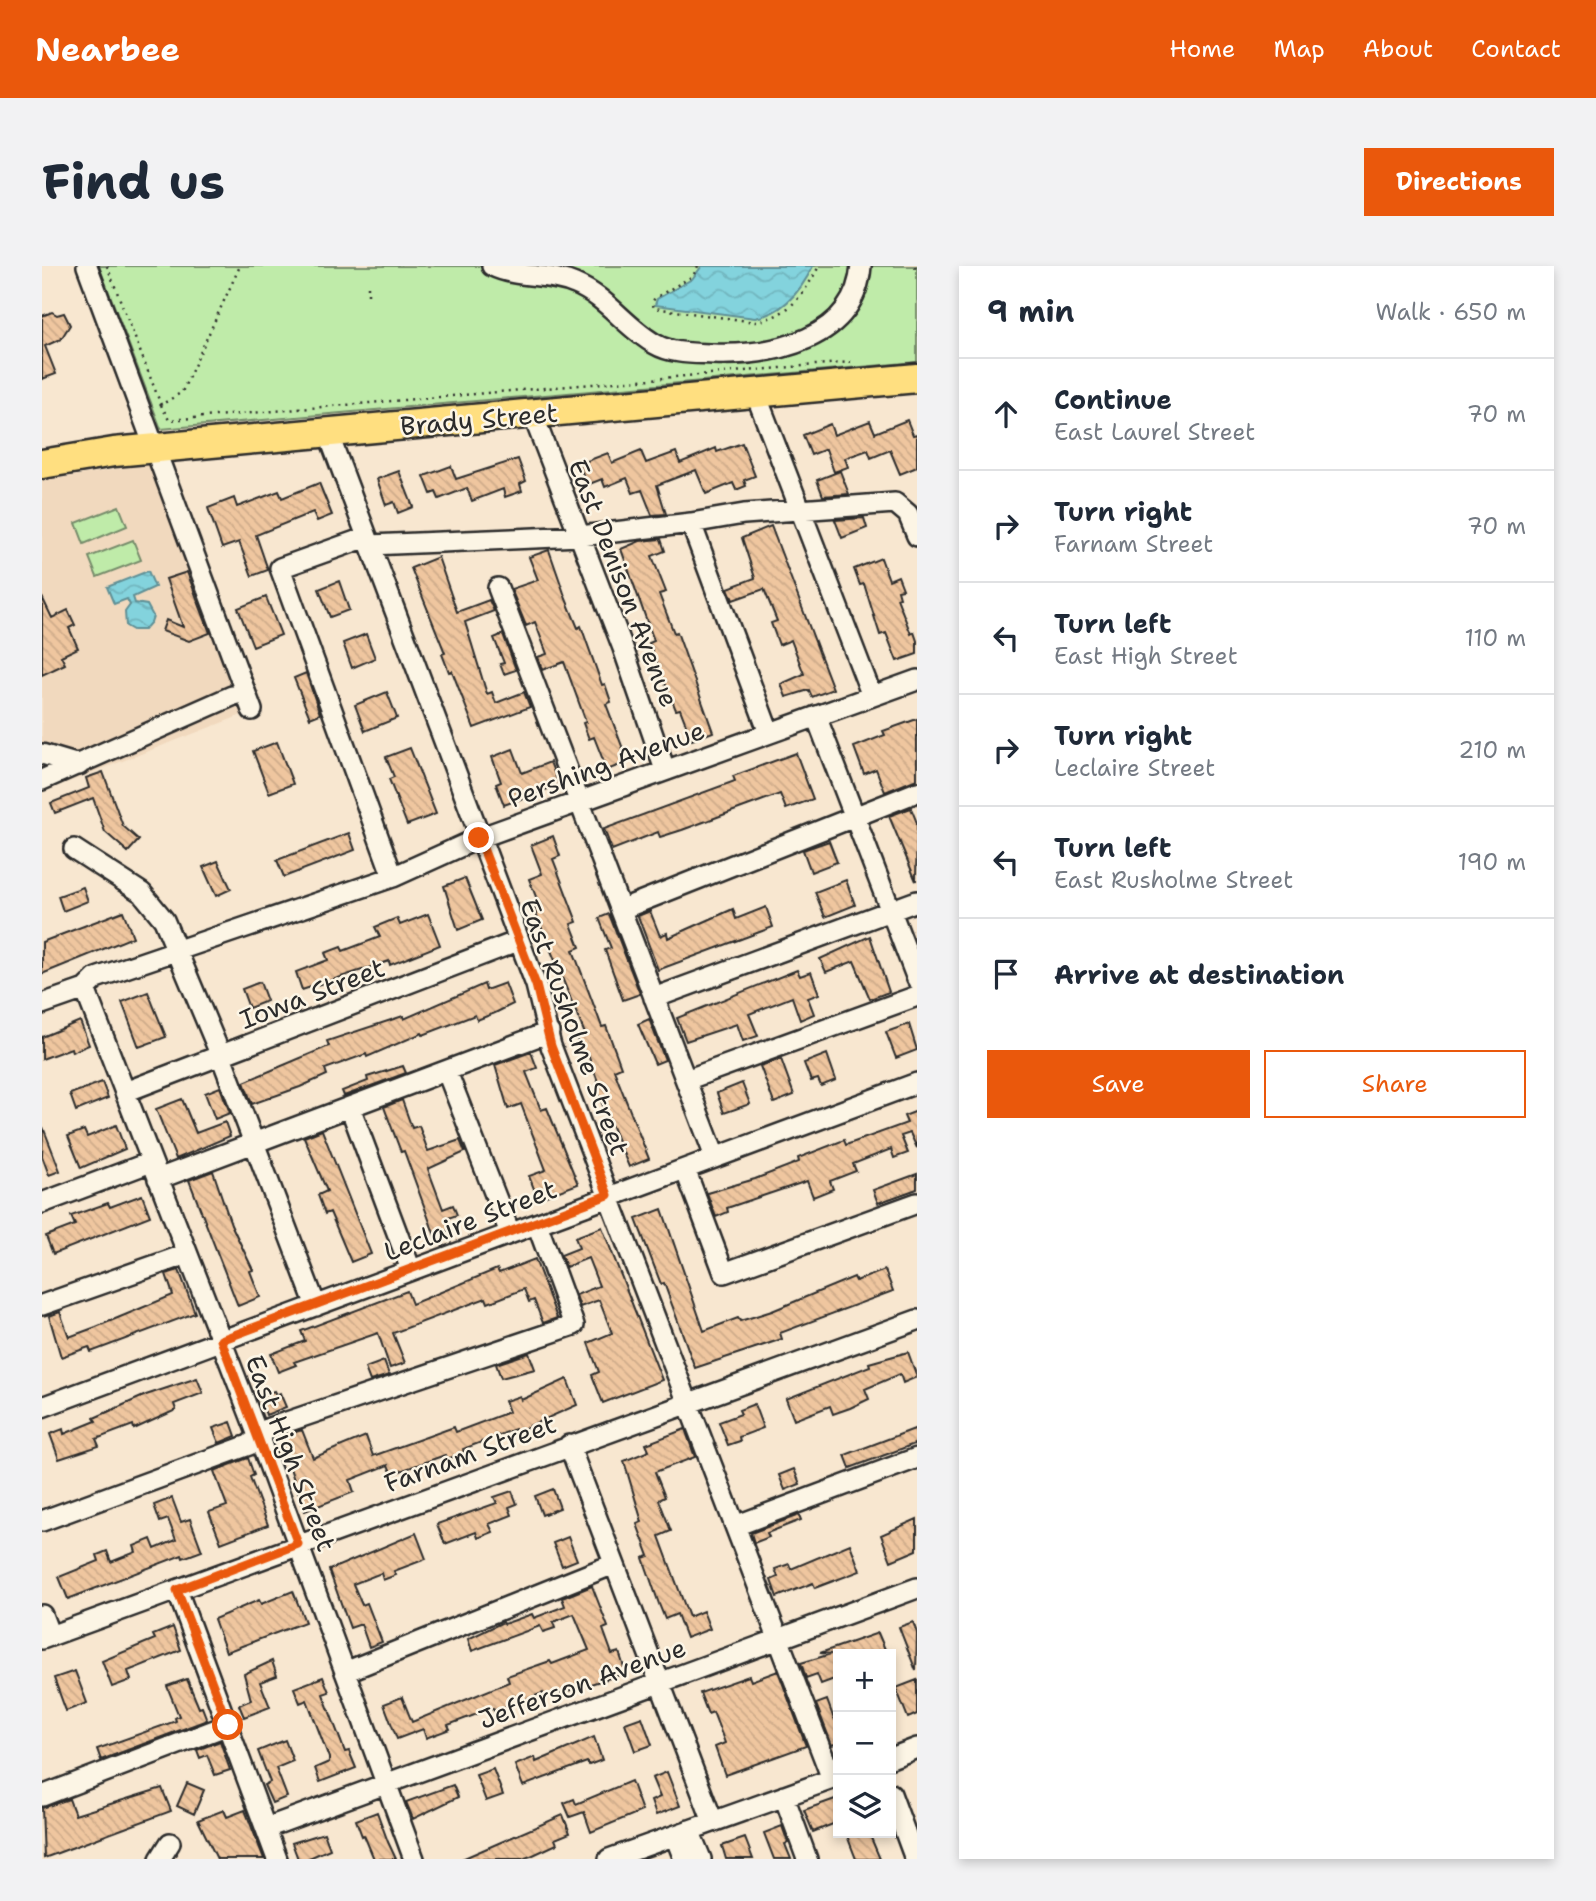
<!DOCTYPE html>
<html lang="en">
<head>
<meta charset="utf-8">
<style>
  :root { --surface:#fff; --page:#f2f2f3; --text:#1f2937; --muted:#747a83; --line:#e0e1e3; --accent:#ea580c }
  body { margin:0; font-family:"Shantell Sans",sans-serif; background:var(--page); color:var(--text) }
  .controls { position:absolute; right:21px; bottom:21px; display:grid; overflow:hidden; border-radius:0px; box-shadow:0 4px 10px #0003 }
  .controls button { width:63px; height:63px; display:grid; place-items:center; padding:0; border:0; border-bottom:2px solid var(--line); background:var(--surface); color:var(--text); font:35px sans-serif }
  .stop { position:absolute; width:21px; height:21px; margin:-16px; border:5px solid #ea580c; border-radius:50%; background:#fff }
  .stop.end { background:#ea580c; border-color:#fff; box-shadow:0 2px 7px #0008 }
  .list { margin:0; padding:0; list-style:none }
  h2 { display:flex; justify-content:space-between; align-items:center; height:91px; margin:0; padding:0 28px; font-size:30px }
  h2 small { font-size:23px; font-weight:400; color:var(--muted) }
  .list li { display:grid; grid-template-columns:46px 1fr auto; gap:21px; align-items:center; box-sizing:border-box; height:112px; padding:0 28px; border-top:2px solid var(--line) }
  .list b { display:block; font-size:26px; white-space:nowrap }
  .list p { margin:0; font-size:23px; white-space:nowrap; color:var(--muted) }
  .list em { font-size:23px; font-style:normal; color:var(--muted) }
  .actions { display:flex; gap:14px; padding:21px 28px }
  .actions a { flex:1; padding:16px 0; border:2px solid var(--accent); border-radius:0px; text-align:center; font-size:24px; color:var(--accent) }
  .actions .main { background:var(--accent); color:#fff }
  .icon { flex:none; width:38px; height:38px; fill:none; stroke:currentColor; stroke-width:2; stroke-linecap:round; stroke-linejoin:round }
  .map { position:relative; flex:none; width:875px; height:1593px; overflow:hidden; border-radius:0px }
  header { display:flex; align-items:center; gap:42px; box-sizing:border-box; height:98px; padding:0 35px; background:var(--accent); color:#fff }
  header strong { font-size:33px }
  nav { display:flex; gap:38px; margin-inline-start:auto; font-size:24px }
  .intro { display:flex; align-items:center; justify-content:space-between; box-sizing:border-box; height:168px; padding:0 42px }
  h1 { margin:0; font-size:49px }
  .button { padding:18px 32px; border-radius:0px; background:var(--accent); color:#fff; font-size:24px; font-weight:700 }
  main { display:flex; gap:42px; padding:0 42px }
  aside { flex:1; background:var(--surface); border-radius:0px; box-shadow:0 4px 10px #0003 }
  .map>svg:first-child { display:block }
  .built { fill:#f1d9be }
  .park { fill:#bfeba9; stroke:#758b6a; stroke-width:2 }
  .water { fill:url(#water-waves); stroke:#609096; stroke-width:2 }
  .building { fill:url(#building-back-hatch); stroke:#2b2b2b; stroke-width:2 }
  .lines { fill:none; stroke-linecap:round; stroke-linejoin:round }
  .minor-casing { stroke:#2b2b2b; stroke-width:24 }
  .highway-casing { stroke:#2b2b2b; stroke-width:33 }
  .path { stroke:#2b2b2b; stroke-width:2.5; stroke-dasharray:2 5; stroke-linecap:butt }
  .minor { stroke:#fcf5e5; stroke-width:19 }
  .highway { stroke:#ffdf80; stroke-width:28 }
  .route { stroke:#ea580c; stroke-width:9 }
  .labels { text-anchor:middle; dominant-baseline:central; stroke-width:5; stroke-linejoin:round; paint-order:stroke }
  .street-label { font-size:26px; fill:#2b2b2b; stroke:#fcf5e5 }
</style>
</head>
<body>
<header>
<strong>Nearbee</strong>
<nav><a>Home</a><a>Map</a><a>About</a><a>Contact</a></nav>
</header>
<div class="intro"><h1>Find us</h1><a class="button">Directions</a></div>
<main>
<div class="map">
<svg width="875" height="1593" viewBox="0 0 875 1593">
  <defs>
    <pattern id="water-waves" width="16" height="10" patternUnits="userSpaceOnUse" patternTransform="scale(1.75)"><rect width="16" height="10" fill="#83d3dd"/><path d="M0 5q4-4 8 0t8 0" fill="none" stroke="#71b5be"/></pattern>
    <pattern id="building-back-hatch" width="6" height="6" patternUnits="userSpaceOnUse" patternTransform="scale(1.75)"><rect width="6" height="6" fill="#efc69f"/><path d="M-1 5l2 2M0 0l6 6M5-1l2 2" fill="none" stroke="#cdaa89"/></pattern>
  </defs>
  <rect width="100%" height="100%" fill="#f8e7d0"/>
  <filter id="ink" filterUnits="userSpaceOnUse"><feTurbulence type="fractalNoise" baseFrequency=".0143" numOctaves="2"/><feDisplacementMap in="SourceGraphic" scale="14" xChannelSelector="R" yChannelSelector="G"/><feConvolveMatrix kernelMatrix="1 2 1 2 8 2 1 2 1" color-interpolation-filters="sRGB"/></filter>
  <g filter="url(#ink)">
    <path class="built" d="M111,197l94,250 -205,79v-311z"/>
    <path class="park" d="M57,0h818v96l-756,67z
      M77,240l8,20 -43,18 -8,-21z
      M91,274l8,20 -44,17 -8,-20z"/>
    <path class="water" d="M660,0h111c-12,25 -29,47 -58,52l-100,-13 2,-6 35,-20z
      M106,305l7,16 -22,10 2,6 12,2 6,11 -2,6 -7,8h-11l-7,-4 -1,-14 5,-7 -3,-6 -13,5 -7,-17z"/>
    <path class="building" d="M10,46l5,3 7,-2 6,12 -9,14 -16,7 11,28 -14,5v-63z
      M865,154l6,15 4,-1v33l-17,7 -10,-24 -19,8 -3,-8 -23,8 3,9 -14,5 -8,-23 -15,6 -8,-20 27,-11 4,11 36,-14 5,12z
      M700,177l13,33 -11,4 2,6 -10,4 -3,-7 -27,11 -10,-24 -39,15 9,29 -14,1 -10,-25 -9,3 -6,-15 -22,9 -3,-8 -15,6 -8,-21 29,-11 4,10 29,-12 5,12 30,-11 4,11 36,-15 1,4z
      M476,193l8,22 -6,3 2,7 -17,6 -2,-8 -31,12 -5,-13 -28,11 -3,-7 -5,2 -7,-18 27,-10 5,13z
      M357,205l14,36 -15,6 -4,-11 -8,3 -9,-26z
      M798,205l9,23 -26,2 -6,-16z
      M277,217l13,32 -15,6 -4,-9 -57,23 12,35 -16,6 -13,-34 -17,6 -14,-40 26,-10 3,9 42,-16 3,7z
      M822,252l3,10 -25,10 -7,-18z
      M729,260l62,163 -21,8 -3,-7 -23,7 -5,-13 23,-10 -13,-34 -12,5 -8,-22 6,-2 -13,-32 -31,11 -5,-12 27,-10 -13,-40z
      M619,273l4,12 -13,5 14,36 -7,2 15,39 3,-1 36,100 -21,8 -12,-31 -4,1 -27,-67 5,-2 -33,-92 19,-8z
      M507,284l17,49 12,29 3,-2 21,59 3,-1 6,18 -5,2 22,58 -21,8 -13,-33 -5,2 -6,-16 3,-1 -22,-60 -22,8 -4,-13 9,-3 -12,-32 -9,4 -15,-37 27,-9 -9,-23z
      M396,291l19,55 32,-12 5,11 -29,11 22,72 5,-2 4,11 28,-11 6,15 -56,21 -22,-57 -3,1 -7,-18 3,-1 -34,-85z
      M839,292l8,22 9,-4 5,13 -5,1 2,7 -3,1 14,36 3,-2 3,9v13l-20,7 -11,-28 -6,2 -16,-51 -4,1 -6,-16z
      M145,306l23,61 -21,8 -27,-10 4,-11 17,7 -17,-48z
      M297,315l10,29 -19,7 -11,-28z
      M0,331l10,21 16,-8 7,15 -6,3 9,20 -17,8 4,8 -23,11z
      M224,331l15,38 -28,11 -15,-38z
      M324,368l9,24 -23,10 -9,-25z
      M461,368l13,36 -12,4 -4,-10 4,-1 -10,-25z
      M264,407l14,41 -10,4 -16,-40z
      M345,426l10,26 -32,13 -10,-26z
      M875,453v60l-32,13 -9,-23 -12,5 -10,-27 31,-12 -2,-4z
      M235,476l16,42 -24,9 -16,-42z
      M368,482l26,66 -29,11 -18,-46 5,-2 -8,-20z
      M471,483l9,24 28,-11 9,23 -55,20 -8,-21 5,-2 -9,-25z
      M754,487l17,46 -27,10 -6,-15 -98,36 -22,7 -2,-5 -46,18 -8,-21 131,-48 -2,-5z
      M61,506l20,54 16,14 -11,12 -23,-20 -12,-34 -38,15 -4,-10 38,-15 -3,-10z
      M869,542l6,15 -1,58 -27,-65z
      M307,567l6,17 -71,27 -7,-17z
      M511,570l7,20 -7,3 24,63 -6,2 9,23 -7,3 29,77 4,-1 15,41 -7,3 35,89 -20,8 -33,-78 4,-2 -12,-32 -5,2 -7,-20 9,-3 -51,-125 6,-2 -11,-28 13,-5 -11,-29z
      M787,575l8,21 -26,10 -8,-22z
      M176,595l13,28 -15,7 -13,-29z
      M423,612l17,42 -24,10 -14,-44z
      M804,614l9,25 -30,12 -10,-25z
      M41,621l5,14 -25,10 -5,-15z
      M724,641l7,20 -115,43 -20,-54 12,-5 10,25 7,-3 1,5 65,-29 3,10z
      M81,645l10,26 -91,37v-32z
      M386,648l12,31 -50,20 -1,-4 -87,29 -6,-18 32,-12 -3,-7 16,-6 2,4 37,-14 -5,-10 22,-9 3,7z
      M567,648l31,80 -17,6 -18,-50 6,-2 -12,-30z
      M828,670l19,56 -19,7 -16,-38 -28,11 -6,-13z
      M755,704l3,6 11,-4 8,22 -11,4 6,16 -14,6 -8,-23 -43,17 9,22 -15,5 -6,-17 -51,17 -9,-23z
      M218,716l7,19 -18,7 -7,-19z
      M463,717l8,21 -18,9 -18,7 -2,-5 -52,20 -1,-2 -55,24 -1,-3 -41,15 2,6 -27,12 -48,17 -8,-22 85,-36 -2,-5 76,-25 1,3 80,-35 2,6z
      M106,726l18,45 -27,10 -17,-45z
      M607,753l16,41 -10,4 -17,-40z
      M38,755l9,24 -17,7 -1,-4 -29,11v-22z
      M867,758l8,26 -21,8 -10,-26z
      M489,786l6,16 -11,4 15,38 6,-2 31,76 -40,15 -9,-23 17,-6 -25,-66 -13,5 -13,-44z
      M785,788l9,26 -15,6 -3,-7 -7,2 -7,-18z
      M739,793l13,36 -20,8 -14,-37z
      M361,800l3,7 -62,23 -2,-5 26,-10 -1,-4z
      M60,816l6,16 -32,13 -6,-17z
      M700,817l8,21 -26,9 -7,-20z
      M178,821l10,26 -15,6 -10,-26z
      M140,833l14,34 29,-11 5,14 -54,23 -20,-50z
      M360,834l10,28 7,-2 9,25 32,-11 5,12 -37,17 15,40 10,-4 4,10 -9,3 4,11 -17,7 -31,-85 -3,1 -17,-45z
      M875,845v37l-7,-15 -9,3 7,17 -14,5 -3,-9 -38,15 3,7 -26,10 3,8 -20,8 -6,-16 -80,27 1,4 -12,5 -9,-24 48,-14 44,-17 -1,-4 46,-18 2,5 61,-22 -3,-7z
      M74,859l9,24 -44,19 -13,-32 16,-6 3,7z
      M1,861l17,44 -11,4 -7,-19z
      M280,864l49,124 -20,8 -21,-50 -5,2 -7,-19 9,-4 -23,-54z
      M171,905l18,53 22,46 -3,1 10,26 -22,9 -49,-126z
      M875,908v15l-39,14 -5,-13z
      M100,929l8,21 -97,38 -7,-18 29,-11 -4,-9 37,-13 2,4z
      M620,943l42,122 34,-13 2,3 32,-10 82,-34 2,4 29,-11 8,21 -113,42 2,6 -87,29 -31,-85 -3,1 -25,-65z
      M560,961l60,153 -59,23 -11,-28 7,-3 -11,-29 24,-10 -13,-33 -19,7 -4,-12 23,-9 -11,-28 -22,9 -5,-12 18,-7 -4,-11z
      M493,993l22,59 -14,5 -9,-23 -5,2 -5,-13 -36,14 -2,-5 -93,35 12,30 -15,5 -12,-35 -84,29 2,3 -18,7 -7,-18 34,-13 -4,-10 106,-40 5,13 85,-35 2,4z
      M137,1004l16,43 -104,39 -2,-5 -28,10 -12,-41 11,-4 9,25 27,-10 77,-32 -7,-21z
      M866,1086l9,25 -14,6 -3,-9 -35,15 4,10 -19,9 -17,6 -3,-8 -36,14 -8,-21 84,-33 -1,-3z
      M487,1087l6,16 -34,9 -5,-14z
      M342,1095l5,14 -19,6 -5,-13z
      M155,1112l6,15 -29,11 2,6 -42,19 -1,-4 -37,14 3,7 -40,13 -9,-25 13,-5 1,5 32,-13 -2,-3 52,-23z
      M525,1113l10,26 -61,27 -1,-3 -52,20 1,4 -17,6 -2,-4 -53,19 -4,-9 -38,15 4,12 -49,19 -26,-74 23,-7 11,28 53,-22 7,20 81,-29 2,5 53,-20 -4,-11 15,-5 1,4z
      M232,1125l2,4 4,-2 6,14 -20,8 -7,-19z
      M712,1138l9,24 -24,9 1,4 -12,4 -9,-23 22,-8 -2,-4z
      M189,1156l5,14 -17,7 -6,-15z
      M875,1162v15l-67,25 -5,-13z
      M643,1163l10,28 -40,15 10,25 -6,3 12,31 -12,5 30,81 14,-6 7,18 -24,9 -9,-24 -12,5 -6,-15 -16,-46 6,-2 -12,-32 5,-2 -18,-61 25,-10 -3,-7z
      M206,1192l6,17 -4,2 18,48 -47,18 -12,-31 18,-6 -13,-35z
      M752,1203l6,15 -15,6 -6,-15z
      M511,1223l7,19 -18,7 -7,-19z
      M470,1225l5,13 -8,3 3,8 -23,9 4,8 -15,6 -2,-6 -31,12 -8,-20 60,-21 -3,-6z
      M130,1232l9,24 9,-3 12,32 -19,7 -1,-3 -114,44 -9,-22 40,-16 -2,-6 10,-4 4,11 25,-10 -2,-6 17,-7 4,10 21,-9 -8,-21 -8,3 -6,-17z
      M757,1249l2,5 -34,13 2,4 -15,6 -3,-10z
      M875,1253v31l-26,11 -10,-26z
      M374,1267l10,26 -32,12 2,4 -13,5 -2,-7 -28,11 9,21 5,-2 15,39 -13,5 -8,-23 -11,4 -21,-58z
      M526,1271l9,23 -15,6 -9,-23z
      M808,1278l10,27 -45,17 -2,-5 -36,14 -6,-17 7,-3 -3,-8 14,-5 2,5z
      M550,1320l16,41 -5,2 9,25 7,-2 7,21 -81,25 -2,-5 -49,18 -1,-3 -45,17 2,4 -24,9 -3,-9 -26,10 -13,-35 18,-7 10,25 97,-40 -2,-6 43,-15 2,3 37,-14 -15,-36 -21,8 2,6 -12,4 -3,-6 -68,25 -4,-12 35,-17 1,2 28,-10 2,4 31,-12 -3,-8z
      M251,1325l12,31 -79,30 -12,-33 45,-19 2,4z
      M871,1356l4,11 -1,38 -17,-44z
      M131,1361l8,23 -53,21 3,9 -19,7 -10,-26 53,-22 -2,-4z
      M836,1367l9,21h-49l-1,24 -16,6 -4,-10 -11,4 -5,-15 30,-9 -11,-1z
      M230,1395l5,15 -17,6 10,25 -26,10 -5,-12 12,-5 -7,-26z
      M33,1405l12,32 -21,8 -12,-33z
      M736,1405l28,75 -81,29 -10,-28 10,-4 -12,-31 -5,2 -8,-21 49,-17 2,5z
      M281,1411l6,15 -6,2 22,58 4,-1 7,17 -36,14 -5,-14 14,-6v-4l-22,-58 -7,3 -6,-15z
      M145,1413l12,29 3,-1 5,13 -106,40 -4,-11 79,-28 -1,-3 4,-2 -12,-30z
      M875,1414v34l-9,4 -12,-30z
      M785,1434l7,19 4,-2v26l-6,2 -16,-41z
      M600,1451l10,28 -17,6 -10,-28z
      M552,1471l8,23 -13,5 -2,-3 -64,24 -8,-21 20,-8 1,5z
      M243,1474l8,21 -17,7 11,29 -15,6 -8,-18 6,-3 -12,-31z
      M178,1475l10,29 -15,5 -8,-20 -7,3 -3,-8z
      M451,1503l10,26 -17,6 -10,-26z
      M625,1506l13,34 -24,9 -5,-14 9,-4 -8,-19z
      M589,1515l11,30 -51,21 -7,-20 -14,5 -6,-14 10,-4 2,5z
      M145,1517l17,7 -10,24 -17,-8z
      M411,1519l5,12 -45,22 -7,-17z
      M120,1522l9,23 -127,47 -2,-50 27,-9 6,16z
      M796,1532v24l-25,10 -9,-22z
      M182,1544l3,7 18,-7 19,49h-47l-19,-39z
      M335,1546l11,30 8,17h-22l-10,-24 -2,1 -6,-16z
      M521,1549l7,18 -15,6 2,5 -26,12 -9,3h-60z
      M740,1560l6,17 -3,1 6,15h-17l-10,-26z
      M282,1567l6,16 -23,10h-9l-6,-16z
      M804,1567h23l11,26h-24z
      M703,1572l8,21h-27l-4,-13z"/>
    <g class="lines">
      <g class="minor-casing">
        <path id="minor" d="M45,0l165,444
          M450,0c27,13 56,6 83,18 32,13 50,43 80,60 17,10 39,9 58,10 60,2 142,-14 148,-88
          M713,126l117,304
          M491,149l90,233 42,122
          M286,167l208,552 15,61 281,733
          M325,271l-87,31 113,309
          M328,279l210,-9 111,-13
          M456,322l217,569
          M774,450l101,263
          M727,467l-78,-210 53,-9 151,-11 13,11 9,22
          M0,488l37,11
          M0,514l190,-84
          M32,583l68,44 22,27 57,136 95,250
          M580,643l295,-117
          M43,723l174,449 155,421
          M612,732l263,-97
          M0,738l43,-15 11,-11 297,-101 86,-39 438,-158
          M405,806l63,161
          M644,814l231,-84
          M83,826l393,-151
          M308,841l61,163
          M643,903l39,104 193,-70
          M116,913l391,-147
          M0,937l109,-41
          M0,1039l145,-51
          M0,1141l875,-324
          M527,1179l144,377
          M0,1255l207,-76 20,-17 305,-103 -37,-101
          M693,1260l182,-68
          M135,1324l100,269
          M0,1349l8,21
          M0,1373l875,-319
          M303,1406l269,-108
          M849,1492l26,-10
          M849,1528l24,65
          M0,1530l186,-71
          M742,1530l23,63
          M224,1562l651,-240
          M647,1564l12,29
          M633,1570l9,23
          M118,1593l10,-16
          M567,1593l229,-82"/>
      </g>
      <g class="highway-casing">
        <path id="highway" d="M0,198l72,-12 803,-74"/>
      </g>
      <path class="path" d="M65,0l54,139 21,-13 58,-126
        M656,0l-5,10 -38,22 -3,4 2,6 101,14c35,-7 48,-26 64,-56
        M873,0l2,6
        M326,20v13
        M119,139l8,15 682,-58"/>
      <use href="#minor" class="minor"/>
      <use href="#highway" class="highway"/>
    </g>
  </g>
  <g class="lines" filter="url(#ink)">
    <path class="route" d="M186,1459l-51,-135 121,-46 -77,-204 387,-145 -57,-149 -15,-61 -57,-147"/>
  </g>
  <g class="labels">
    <g class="street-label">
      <text transform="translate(437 153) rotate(-5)">Brady Street</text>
      <text transform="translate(582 317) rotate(69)">East Denison Avenue</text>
      <text transform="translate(564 498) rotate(-20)">Pershing Avenue</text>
      <text transform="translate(270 727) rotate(-21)">Iowa Street</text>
      <text transform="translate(533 761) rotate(70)">East Rusholme Street</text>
      <text transform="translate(428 954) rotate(-21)">Leclaire Street</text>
      <text transform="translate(249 1187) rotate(69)">East High Street</text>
      <text transform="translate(428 1187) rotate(-20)">Farnam Street</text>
      <text transform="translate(540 1417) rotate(-20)">Jefferson Avenue</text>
    </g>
  </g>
</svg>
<div class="controls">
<button>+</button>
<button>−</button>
<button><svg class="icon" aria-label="layers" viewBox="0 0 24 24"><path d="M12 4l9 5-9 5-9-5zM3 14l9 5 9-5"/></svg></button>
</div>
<div class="stop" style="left:186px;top:1459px"></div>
<div class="stop end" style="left:437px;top:572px"></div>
</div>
<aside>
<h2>9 min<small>Walk · 650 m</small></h2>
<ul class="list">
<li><svg class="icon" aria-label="ahead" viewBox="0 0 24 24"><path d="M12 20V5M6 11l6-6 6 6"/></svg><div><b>Continue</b><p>East Laurel Street</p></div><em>70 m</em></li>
<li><svg class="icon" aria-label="right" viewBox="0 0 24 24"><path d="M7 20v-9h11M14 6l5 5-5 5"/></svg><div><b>Turn right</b><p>Farnam Street</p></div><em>70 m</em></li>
<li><svg class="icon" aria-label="left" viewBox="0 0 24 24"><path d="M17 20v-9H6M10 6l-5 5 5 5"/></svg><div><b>Turn left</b><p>East High Street</p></div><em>110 m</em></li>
<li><svg class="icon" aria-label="right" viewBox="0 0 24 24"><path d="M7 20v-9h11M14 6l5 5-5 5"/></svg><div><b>Turn right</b><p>Leclaire Street</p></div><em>210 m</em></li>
<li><svg class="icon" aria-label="left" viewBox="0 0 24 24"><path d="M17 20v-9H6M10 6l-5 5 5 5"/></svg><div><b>Turn left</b><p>East Rusholme Street</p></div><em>190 m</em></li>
<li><svg class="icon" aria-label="arrive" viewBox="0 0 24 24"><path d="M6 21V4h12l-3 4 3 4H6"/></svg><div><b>Arrive at destination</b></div></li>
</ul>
<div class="actions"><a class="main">Save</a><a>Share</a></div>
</aside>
</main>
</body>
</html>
